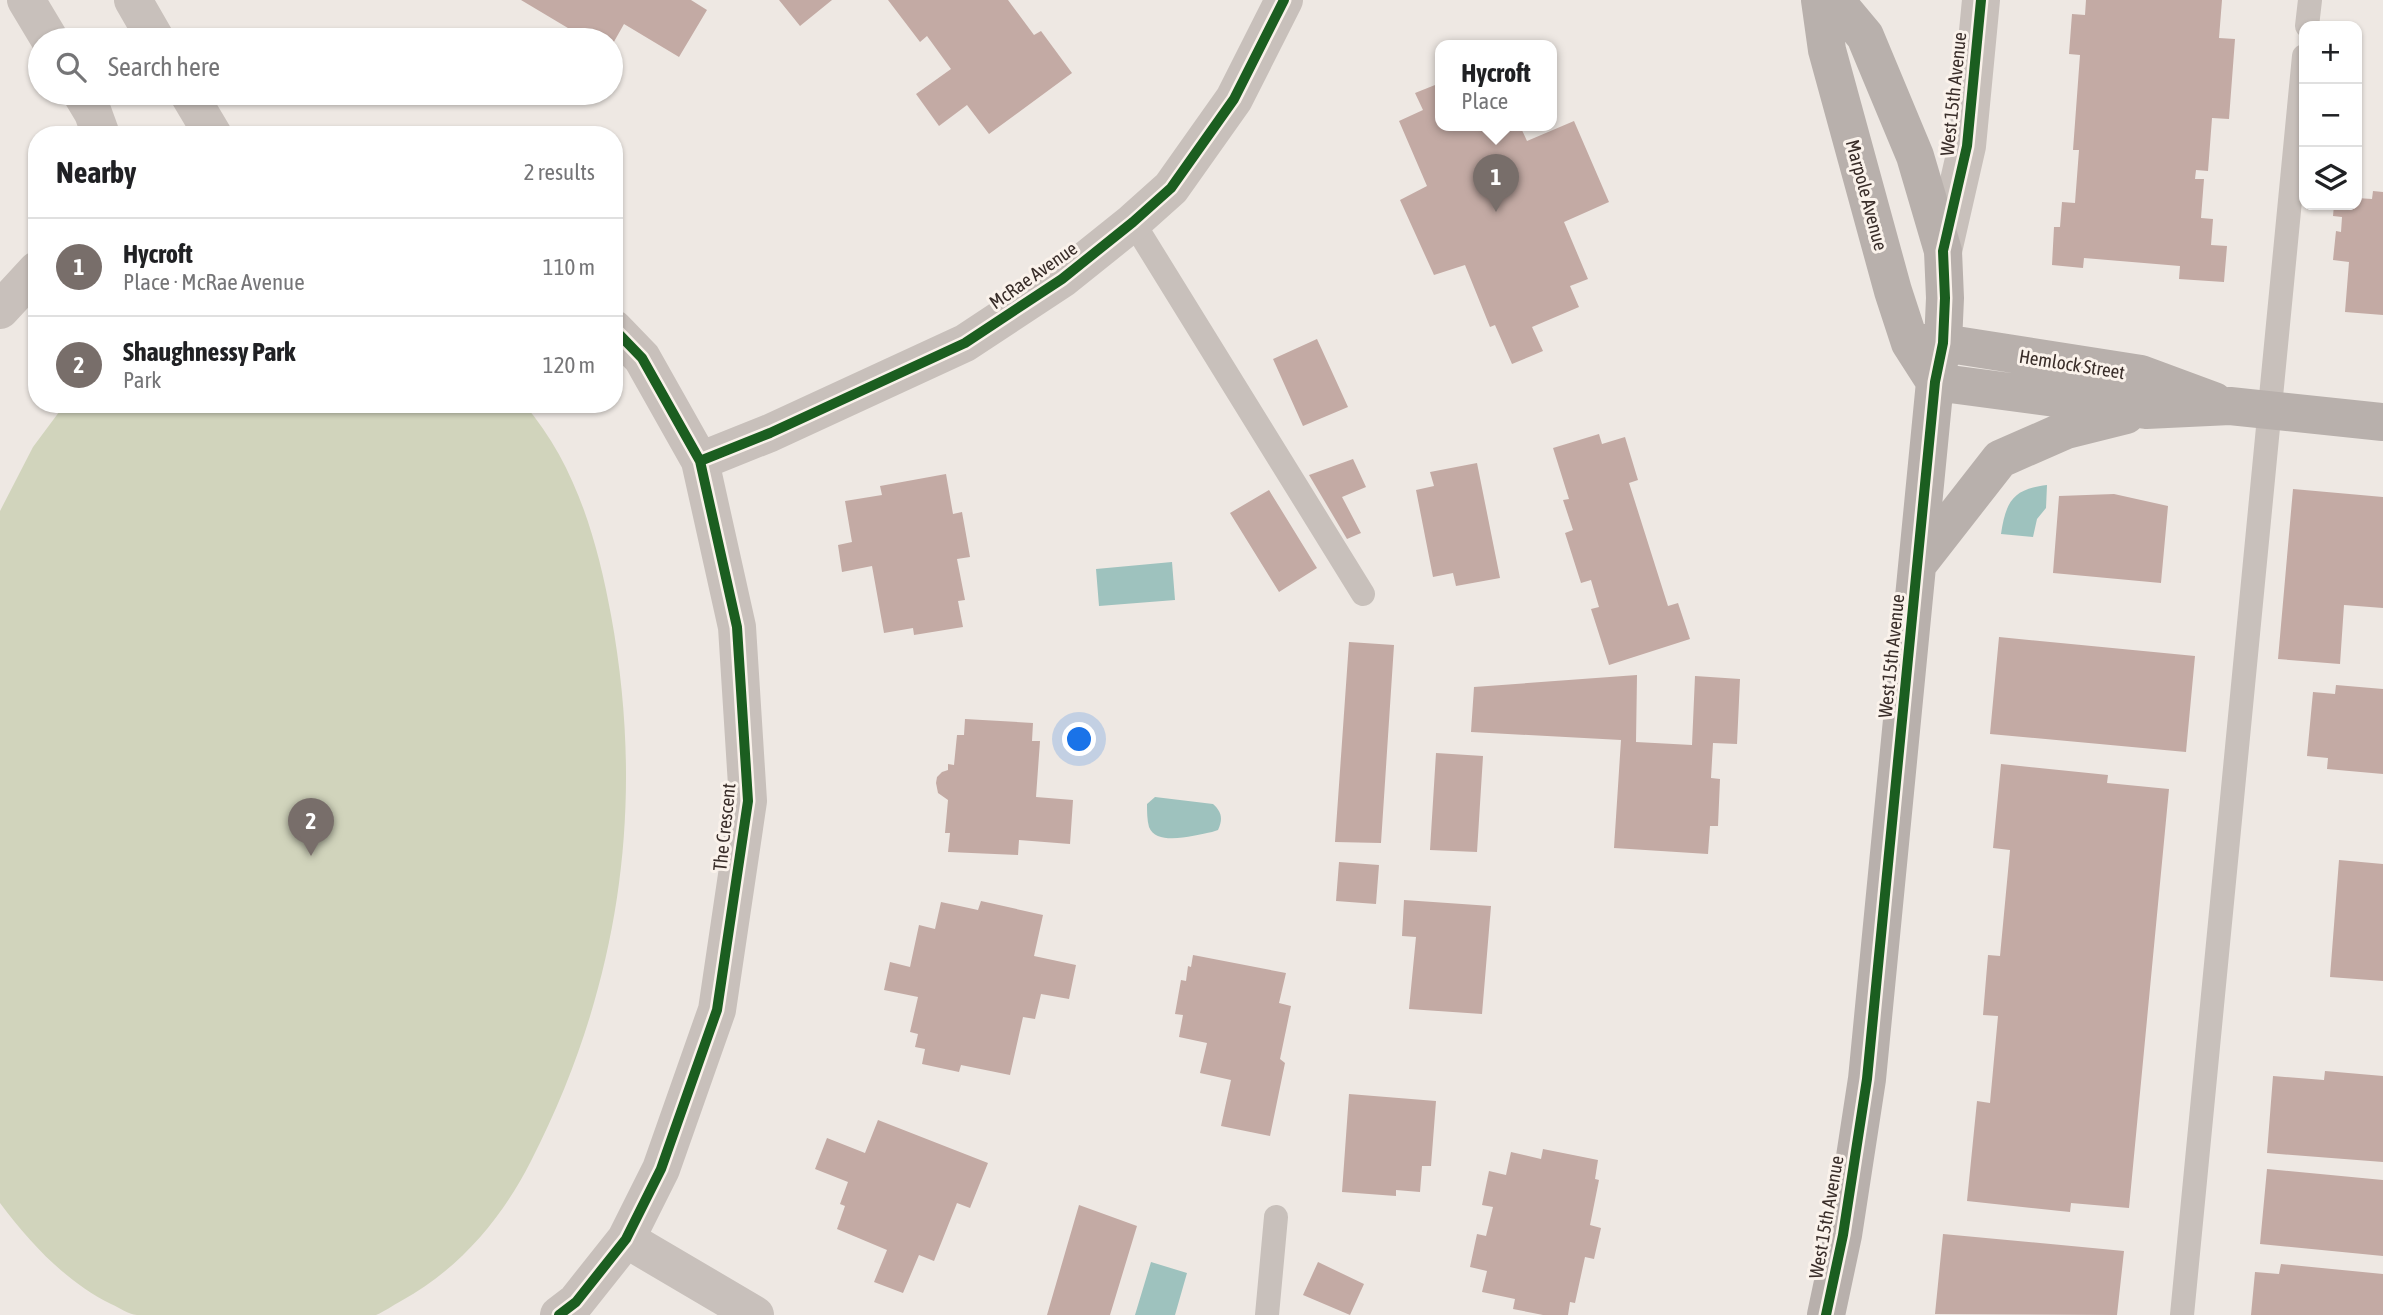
<!DOCTYPE html>
<html lang="en">
<head>
<meta charset="utf-8">
<style>
  :root { --surface:#fff; --page:#f2f2f2; --text:#202124; --muted:#757577; --line:#e0e0e0; --accent:#786e6a }
  body { margin:0; font-family:"Asap Condensed",sans-serif; background:var(--page); color:var(--text) }
  .controls { position:absolute; right:21px; top:21px; display:grid; overflow:hidden; border-radius:14px; box-shadow:0 2px 5px #0004 }
  .controls button { width:63px; height:63px; display:grid; place-items:center; padding:0; border:0; border-bottom:2px solid var(--line); background:var(--surface); color:var(--text); font:35px sans-serif }
  .you { position:absolute; left:1080px; top:740px; width:24px; height:24px; margin:-18px; border:5px solid #fff; border-radius:50%; background:#1a73e8; box-shadow:0 0 0 10px #1a73e833 }
  .badge { display:grid; place-items:center; width:46px; height:46px; border-radius:50%; background:var(--accent); color:#fff; font-size:23px; font-weight:700 }
  .pin { position:absolute; translate:-50% -58px; filter:drop-shadow(0 2px 4px #0008) }
  .pin::after { content:''; position:absolute; top:37px; width:24px; height:21px; background:inherit; clip-path:polygon(0 0,100% 0,50% 100%) }
  .popup { position:absolute; left:1435px; top:40px; width:122px; height:91px; box-sizing:border-box; display:grid; place-content:center; border-radius:14px; background:var(--surface); filter:drop-shadow(0 2px 5px #0005); font-size:23px; white-space:nowrap; color:var(--muted) }
  .popup b { font-size:26px; color:var(--text) }
  .popup::after { content:''; position:absolute; left:50%; top:100%; margin-left:-14px; border:14px solid transparent; border-top-color:var(--surface) }
  .list { margin:0; padding:0; list-style:none }
  h2 { display:flex; justify-content:space-between; align-items:center; height:91px; margin:0; padding:0 28px; font-size:30px }
  h2 small { font-size:23px; font-weight:400; color:var(--muted) }
  .list li { display:grid; grid-template-columns:46px 1fr auto; gap:21px; align-items:center; box-sizing:border-box; height:98px; padding:0 28px; border-top:2px solid var(--line) }
  .list b { display:block; font-size:26px; white-space:nowrap }
  .list p { margin:0; font-size:23px; white-space:nowrap; color:var(--muted) }
  .list em { font-size:23px; font-style:normal; color:var(--muted) }
  .icon { flex:none; width:38px; height:38px; fill:none; stroke:currentColor; stroke-width:2; stroke-linecap:round; stroke-linejoin:round }
  .map { position:relative; flex:none; width:2383px; height:1315px; overflow:hidden }
  .search { position:absolute; background:var(--surface); box-shadow:0 2px 5px #0004; left:28px; top:28px; width:595px; height:77px; display:flex; align-items:center; gap:18px; box-sizing:border-box; padding:0 24px; border-radius:38px; color:var(--muted); font-size:26px }
  .panel { position:absolute; background:var(--surface); box-shadow:0 2px 5px #0004; left:28px; top:126px; width:595px; height:287px; border-radius:28px }
  .map>svg:first-child { display:block }
  .green { fill:#d1d4bc }
  .water { fill:#9ec2be }
  .building { fill:#c3aaa4 }
  .lines { fill:none; stroke-linecap:round; stroke-linejoin:round }
  .lane { stroke:#c8c0bb; stroke-width:24 }
  .street { stroke:#c8c0bb; stroke-width:38 }
  .secondary { stroke:#b8b0ac; stroke-width:38 }
  .cycleway-casing { stroke:#faf2eb; stroke-width:15 }
  .cycleway { stroke:#1b5e20; stroke-width:10 }
  .labels { text-anchor:middle; dominant-baseline:central; stroke-width:6; stroke-linejoin:round; paint-order:stroke }
  .street-label { font-size:19px; fill:#392d29; stroke:#faf2eb }
</style>
</head>
<body>
<div class="map">
<svg width="2383" height="1315" viewBox="0 0 2383 1315">
  <rect width="100%" height="100%" fill="#eee8e3"/>
  <path class="green" d="M65,404h459c51,59 73,135 87,211 35,191 9,372 -80,546 -30,59 -72,108 -130,140 -8,4 -17,11 -25,14 -11,0 -26,0 -36,0 -34,0 -68,0 -101,0 -34,0 -69,0 -102,0 -9,-1 -17,-7 -26,-11 -46,-23 -80,-60 -111,-101v-692l33,-64z"/>
  <path class="water" d="M2047,485l-1,23 -9,11 -4,18 -32,-3c5,-33 12,-45 46,-49z
    M1172,562l3,38 -76,6 -3,-37z
    M1155,797l58,7c9,8 10,15 5,26l-6,2c-17,3 -55,15 -63,-5 -2,-7 -2,-16 -2,-23z
    M1151,1262l36,11 -12,42h-40z"/>
  <path class="building" d="M521,0h170l16,10 -28,47 -55,-33 -13,23v-7h-23z
    M779,0h53l-32,26z
    M888,0h120l26,35 7,-4 31,42 -83,61 -22,-29 -28,21 -23,-32 35,-25 -24,-33 -7,6z
    M2086,0h136l-3,38 16,1 -6,80 -17,-1 -4,53 -12,-1 -1,9h9l-3,39 12,1 -2,26 16,1 -3,36 -45,-3 1,-13 -96,-8 -1,10 -31,-3 2,-38h6l2,-25 13,1 4,-53h-6l7,-95 -11,-1 3,-40 13,1z
    M1440,83v43h80l7,15 47,-20 35,81 -45,20 24,57 -18,7 9,21 -47,20 11,24 -31,13 -17,-39 -5,2 -25,-62 -31,10 -34,-75 27,-14 -28,-65 24,-11 -8,-17z
    M2373,191l10,1v123l-38,-3 4,-50 -16,-2 3,-29 5,1 1,-15 -9,-1 1,-11h23v-7l15,1z
    M1317,339l31,68 -45,19 -30,-67z
    M1599,434l3,10 23,-7 13,43 -9,3 39,123 10,-3 12,36 -81,26 -18,-56 8,-2 -8,-27 -10,3 -16,-50 8,-3 -10,-30 6,-1 -16,-51z
    M1353,459l13,28 -24,10 19,36 -14,6 -38,-64z
    M1477,463l23,115 -44,8 -3,-13 -20,4 -17,-87 18,-4 -4,-14z
    M946,474l7,40 9,-2 8,45 -13,2 8,41 -7,1 5,26 -49,8 -1,-7 -29,5 -12,-67 -30,6 -4,-27 14,-3 -7,-41 37,-6 -2,-9z
    M2293,489l90,8v111l-39,-3 -4,59 -62,-5z
    M1269,490l48,78 -38,24 -49,-79z
    M2114,494l54,12 -7,77 -108,-10 6,-77z
    M1999,637l196,19 -9,96 -196,-18z
    M1349,642l45,3 -13,198 -46,-1z
    M1637,675l-1,67 56,3 3,-69 45,3 -3,65 -24,-1 -2,35 9,1 -2,47h-8l-2,28 -94,-6 7,-108 -150,-8 3,-45z
    M2336,685l47,4v85l-56,-5 1,-11 -21,-2 6,-64 22,2z
    M965,719l68,4 -1,18h8l-4,56 37,3 -3,44 -51,-4 -1,15 -70,-3 2,-19h-5l3,-33 -10,-7 -2,-10 1,-6 5,-5 6,-2v-6l6,1 3,-30h7z
    M1436,753l47,3 -6,96 -47,-2z
    M2001,764l107,11 -1,8 62,6 -40,419 -58,-5 -1,9 -103,-11 10,-100 13,2 8,-87 -15,-1 5,-60 12,1 10,-106 -17,-2z
    M2339,860l44,4v117l-53,-4z
    M1339,862l40,3 -3,39 -40,-3z
    M1404,900l87,6 -9,108 -73,-5 7,-72 -14,-1z
    M981,901l62,14 -9,41 42,9 -7,34 -28,-5 -6,25 -12,-2 -13,58 -49,-10 -2,7 -37,-8 3,-15 -10,-2 3,-13 -8,-2 8,-35 -34,-7 6,-28 20,5 9,-42 16,4 6,-27 37,8z
    M1193,955l93,18 -7,30 12,3 -11,53 5,4 -15,73 -49,-10 10,-46 -31,-7 7,-30 -28,-6 4,-22 -8,-1 6,-34 5,1 2,-15 3,1z
    M2325,1071l58,5v86l-116,-9 6,-77 51,4z
    M1349,1094l87,7 -5,65h-9l-2,26 -24,-2v6l-54,-4z
    M878,1120l110,43 -18,45 -13,-5 -23,58 -15,-6 -16,38 -29,-11 13,-32 -50,-21 8,-23 -5,-2 8,-22 -33,-13 12,-31 38,15z
    M1543,1149l55,11 -3,19 4,1 -9,45 11,3 -7,31 -9,-2 -10,46 -5,-1 -2,13h-25l-30,-6 2,-10 -33,-7 5,-21 -17,-4 7,-33 9,2 7,-29 -11,-2 7,-34 17,4 5,-23 30,7z
    M2267,1169l116,11v76l-123,-12z
    M1079,1205l58,21 -27,89h-63z
    M1943,1234l181,17 -7,64 -182,-1z
    M1318,1262l46,22 -14,31 -47,-20z
    M2281,1264l102,10v41h-132l4,-43 24,2z"/>
  <g class="lines">
    <path class="lane" d="M2307,26l3,-26
      M1133,222l230,372
      M1267,1315l9,-98
      M2182,1315l122,-1259"/>
    <path class="street" d="M26,0l24,40
      M133,0l23,40
      M81,93l12,20 8,22
      M188,93l25,42
      M1943,251l24,-105 14,-146
      M0,310l37,-40
      M700,461l70,-28 195,-90 97,-64 71,-57 38,-34 63,-89 50,-99
      M626,1239l129,76
      M559,1315l17,-13 50,-63 35,-70 56,-159 31,-209 -11,-174 -37,-166 -58,-103 -28,-29"/>
    <path class="secondary" d="M1820,0l7,50 66,241 17,52 25,39
      M1918,343h25l198,31 73,27
      M1935,382l211,28 84,-4 153,16
      M1918,564l82,-105 66,-29 60,-15
      M1826,1315l17,-80 24,-156 68,-697 8,-39 2,-45 -2,-47 -28,-95 -50,-120 -30,-36"/>
    <g class="cycleway-casing">
      <path id="cycleway" d="M700,461l70,-28 195,-90 97,-64 71,-57 38,-34 63,-89 50,-99
        M559,1315l17,-13 50,-63 35,-70 56,-159 31,-209 -11,-174 -37,-166 -58,-103 -28,-29
        M1826,1315l17,-80 24,-156 68,-697 8,-39 2,-45 -2,-47 24,-105 14,-146"/>
    </g>
    <use href="#cycleway" class="cycleway"/>
  </g>
  <g class="labels">
    <g class="street-label">
      <text transform="translate(1953 94) rotate(-84)">West 15th Avenue</text>
      <text transform="translate(1867 195) rotate(75)">Marpole Avenue</text>
      <text transform="translate(1033 275) rotate(-35)">McRae Avenue</text>
      <text transform="translate(2072 364) rotate(9)">Hemlock Street</text>
      <text transform="translate(1891 656) rotate(-84)">West 15th Avenue</text>
      <text transform="translate(724 827) rotate(-84)">The Crescent</text>
      <text transform="translate(1826 1217) rotate(-80)">West 15th Avenue</text>
    </g>
  </g>
</svg>
<div class="controls">
<button>+</button>
<button>−</button>
<button><svg class="icon" aria-label="layers" viewBox="0 0 24 24"><path d="M12 4l9 5-9 5-9-5zM3 14l9 5 9-5"/></svg></button>
</div>
<div class="you"></div>
<div class="pin badge" style="left:1496px;top:212px">1</div>
<div class="popup"><b>Hycroft</b>Place</div>
<div class="pin badge" style="left:311px;top:856px">2</div>
<div class="search"><svg class="icon" aria-label="search" viewBox="0 0 24 24"><circle cx="10" cy="10" r="6"/><path d="M15 15l6 6"/></svg>Search here</div>
<section class="panel">
<h2>Nearby<small>2 results</small></h2>
<ul class="list">
<li><span class="badge">1</span><div><b>Hycroft</b><p>Place · McRae Avenue</p></div><em>110 m</em></li>
<li><span class="badge">2</span><div><b>Shaughnessy Park</b><p>Park</p></div><em>120 m</em></li>
</ul>
</section>
</div>
</body>
</html>
